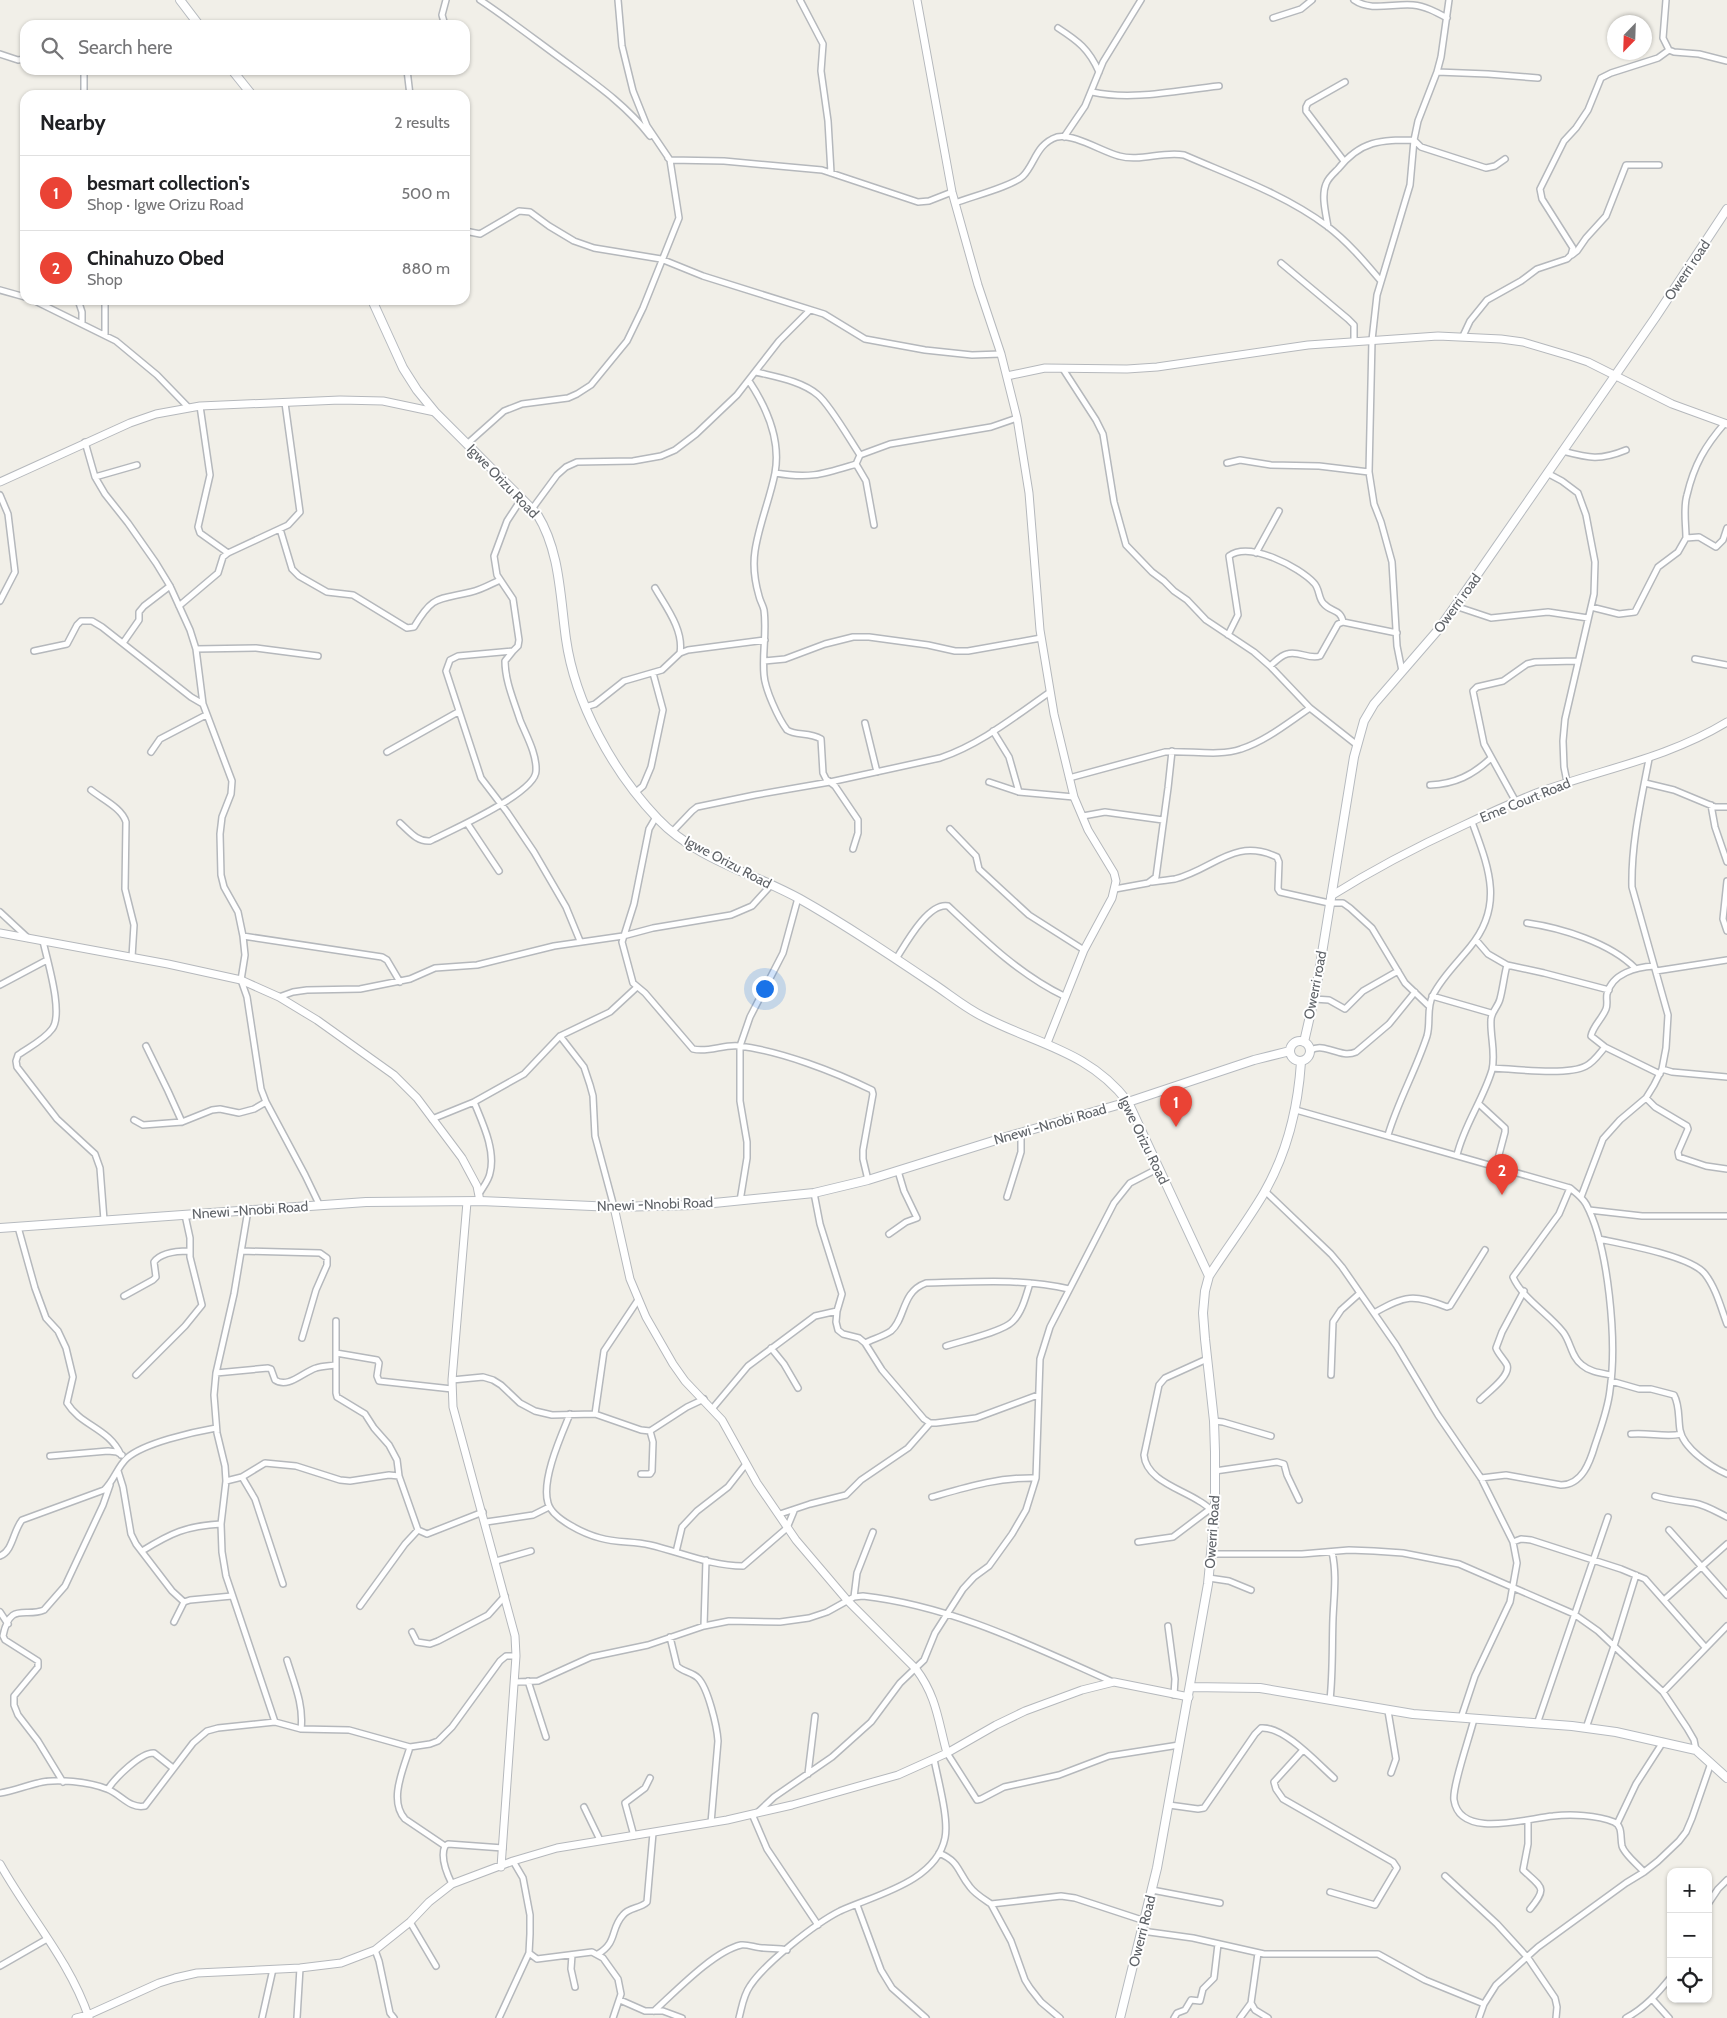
<!DOCTYPE html>
<html lang="en">
<head>
<meta charset="utf-8">
<style>
  :root { --surface:#fff; --page:#f6f6f6; --text:#202124; --muted:#757577; --line:#e0e0e0; --accent:#ea4335 }
  body { margin:0; font-family:Cabin,sans-serif; background:var(--page); color:var(--text) }
  .controls { position:absolute; right:15px; bottom:15px; display:grid; overflow:hidden; border-radius:10px; box-shadow:0 1px 4px #0004 }
  .controls button { width:45px; height:45px; display:grid; place-items:center; padding:0; border:0; border-bottom:1px solid var(--line); background:var(--surface); color:var(--text); font:25px sans-serif }
  .compass { position:absolute; left:1607px; top:15px; width:45px; height:45px; border-radius:50%; background:var(--surface); box-shadow:0 1px 4px #0004; rotate:203deg }
  .you { position:absolute; left:764px; top:988px; width:18px; height:18px; margin:-12px; border:4px solid #fff; border-radius:50%; background:#1a73e8; box-shadow:0 0 0 8px #1a73e833 }
  .badge { display:grid; place-items:center; width:32px; height:32px; border-radius:50%; background:var(--accent); color:#fff; font-size:16px; font-weight:700 }
  .pin { position:absolute; translate:-50% -41px; filter:drop-shadow(0 1px 2px #0008) }
  .pin::after { content:''; position:absolute; top:26px; width:18px; height:15px; background:inherit; clip-path:polygon(0 0,100% 0,50% 100%) }
  .list { margin:0; padding:0; list-style:none }
  h2 { display:flex; justify-content:space-between; align-items:center; height:65px; margin:0; padding:0 20px; font-size:21px }
  h2 small { font-size:16px; font-weight:400; color:var(--muted) }
  .list li { display:grid; grid-template-columns:32px 1fr auto; gap:15px; align-items:center; box-sizing:border-box; height:75px; padding:0 20px; border-top:1px solid var(--line) }
  .list b { display:block; font-size:19px; white-space:nowrap }
  .list p { margin:0; font-size:16px; white-space:nowrap; color:var(--muted) }
  .list em { font-size:16px; font-style:normal; color:var(--muted) }
  .icon { flex:none; width:28px; height:28px; fill:none; stroke:currentColor; stroke-width:2; stroke-linecap:round; stroke-linejoin:round }
  .map { position:relative; flex:none; width:1727px; height:2018px; overflow:hidden }
  .search { position:absolute; background:var(--surface); box-shadow:0 1px 4px #0004; left:20px; top:20px; width:450px; height:55px; display:flex; align-items:center; gap:12px; box-sizing:border-box; padding:0 18px; border-radius:15px; color:var(--muted); font-size:19px }
  .panel { position:absolute; background:var(--surface); box-shadow:0 1px 4px #0004; left:20px; top:90px; width:450px; height:215px; border-radius:15px }
  .map>svg:first-child { display:block }
  .lines { fill:none; stroke-linecap:round; stroke-linejoin:round }
  .minor-casing { stroke:#b5b8bc; stroke-width:8 }
  .tertiary-casing { stroke:#b5b8bc; stroke-width:9 }
  .secondary-casing { stroke:#b6babf; stroke-width:10 }
  .minor { stroke:#fff; stroke-width:5 }
  .tertiary { stroke:#fff; stroke-width:7 }
  .secondary { stroke:#fff; stroke-width:8 }
  .labels { text-anchor:middle; dominant-baseline:central; stroke-width:4; stroke-linejoin:round; paint-order:stroke }
  .street-label { font-size:14px; fill:#5f6368; stroke:#fff }
</style>
</head>
<body>
<div class="map">
<svg width="1727" height="2018" viewBox="0 0 1727 2018">
  <rect width="100%" height="100%" fill="#f1efe8"/>
  <g class="lines">
    <g class="minor-casing">
      <path id="minor" d="M480,0c30,20 58,42 87,63 30,22 60,43 83,73
        M800,0l23,44 -2,27 7,50 3,52
        M1354,0c17,12 40,3 59,5 12,1 23,7 34,13
        M1666,0l-3,38 6,12 5,2 25,2 28,7
        M1273,18l28,-9 11,-9
        M445,25l-3,-10 4,-15
        M1058,28c20,13 31,21 41,44
        M0,54l18,6 7,-1
        M407,70l3,25
        M1437,72l51,2 50,4
        M1092,92c41,9 87,-2 127,-6
        M84,95v-25
        M1064,137l21,-31 18,-44 38,-62
        M668,158l2,2 54,1 98,9 96,32 11,-1 23,-9
        M1344,161l-38,-50v-4l2,-4 37,-21
        M955,203c15,-6 58,-17 68,-27 12,-12 13,-32 34,-39 16,-4 46,15 62,19 21,6 43,-5 65,-1 48,21 100,39 143,71 20,15 37,35 53,54
        M1328,227c-2,-13 -7,-31 -2,-43 2,-6 8,-11 12,-15 23,-29 43,-29 76,-29l7,7 65,21 9,-2 10,-7
        M465,231l15,3 39,-23 11,1 19,14 25,15 20,7 67,11 42,17 121,38 41,25 60,11 47,5 29,-1
        M1572,255l5,-4 9,-13 20,-22 20,-51h33
        M1281,263l67,56 6,6v16
        M0,290l25,7
        M33,300l83,41 41,34 32,33
        M78,300l4,12v11
        M105,335v-35
        M1463,336l7,-15 17,-21 34,-19 16,-12 30,-10 4,-4 2,-7 -31,-49 -2,-10 24,-48 12,-13 12,-18 13,-32 10,-5 47,-15 11,-8
        M1063,369l33,51 7,14 11,68 12,43 26,27 12,9 10,10 13,9 19,20 48,32 16,14 40,42 47,37
        M756,372c20,5 46,9 62,23 12,10 32,45 42,60
        M749,381c18,27 32,59 26,92 -5,26 -16,51 -20,78 -2,13 0,31 4,45 1,5 4,9 5,14 3,22 -2,43 0,65 1,14 14,43 23,55 9,6 22,2 34,9l2,34 3,6 9,7 23,34v13l-5,16
        M200,406l10,69 -12,52 2,6 28,20
        M85,442l10,35 10,17 23,29 28,40 14,23 20,44 6,19 7,55 29,77 -1,13 -9,23 -2,17 1,41 3,12 14,25 5,24 2,19 -4,25 6,17 14,92 5,13 39,73 14,29
        M467,444l37,-33 18,-7 46,-6 9,-4 14,-9 36,-44 16,-33 36,-90 -9,-58 -23,-34 -14,-35 -11,-45 -4,-46
        M1562,451c27,7 37,10 64,-1
        M1227,463l13,-3 31,5 48,1 50,6
        M775,473c36,6 48,1 81,-9
        M1547,473l15,8 16,12 8,22 9,47 -1,32 -29,125 -2,22 1,26 3,15
        M95,477l42,-12
        M0,495l8,19 7,58 -15,29
        M522,498l-15,23 -13,35 3,19 16,24 6,41 -1,6 -5,5 -55,5 -8,4 -4,11 35,107 26,34 27,40 32,55 14,34
        M532,509l25,-34 9,-8 11,-5 56,-1 28,-5 14,-6 21,-16 41,-39 42,-54 31,-31
        M874,525l-8,-44 -10,-17 4,-9 30,-11 101,-17 26,-9
        M280,529l12,40 7,7 28,16 26,3 54,33 7,-1c19,-32 23,-27 57,-35 10,-2 20,-8 29,-12
        M1686,538l13,-1 17,10 7,-7 4,-12
        M1256,553l23,-42
        M655,588c11,19 29,42 25,65
        M179,606l39,-33 5,-16 5,-4 60,-28 12,-13 -15,-109
        M1455,606l36,12 57,-6 40,6
        M1591,607l28,7 16,-2 23,-45 20,-15 8,-14c0,-14 -3,-30 1,-43 7,-30 18,-49 38,-72
        M1228,635l10,-20 -9,-59c21,-15 70,11 85,27 6,6 4,16 10,21 7,8 17,5 19,18
        M123,643l16,-23v-8l5,-6 26,-20
        M196,649l60,-1 62,8
        M34,651l33,-7 10,-19 4,-4h11l10,6 89,70 12,7
        M1695,659l32,6
        M764,661l21,-2 40,-15 28,-7h16l59,8 27,6h13l73,-13
        M1270,666c5,-4 11,-11 17,-12 11,-4 22,6 33,2l18,-32 5,-2 54,11
        M1402,671l-5,-25 -5,-84 -11,-40 -7,-18 -5,-32 3,-132 5,-45 33,-110 4,-45 4,-19 19,-49 4,-15 8,-57
        M585,707l10,-3 29,-23 38,-11 18,-17 8,-3 77,-10
        M865,723l12,49
        M993,731l16,26 10,35
        M151,752l9,-13 46,-24
        M387,752l71,-40
        M1069,778l96,-26c24,-2 53,5 76,-3 25,-8 48,-27 69,-41
        M989,782l30,10 55,5
        M1645,783l29,7 41,17h12
        M1430,785c25,-1 43,-10 61,-27
        M91,790c11,9 31,18 35,32l-1,67 9,36 -2,32
        M636,792l7,-6 8,-19 12,-57 -10,-37
        M1516,802l-32,-58 -11,-53 4,-4 26,-6 24,-17 8,-2 42,-1
        M1711,805l4,22 12,35
        M1083,816l22,-4 58,8
        M656,817l-7,12 -15,75 -12,38 11,41 12,10 48,56c15,4 31,-5 46,-3 42,5 96,26 133,44l1,4 -10,56v9l5,21
        M400,823c9,8 17,19 30,18 20,-10 106,-48 106,-70 1,-17 -10,-36 -16,-51 -6,-19 -15,-39 -15,-59l8,-10
        M467,823l32,48
        M950,829l26,27 3,13 50,46 55,35
        M672,832l20,-21 5,-4 58,-12 75,-13 110,-24c41,-14 74,-41 110,-66
        M1727,881l-4,38 4,12
        M1152,882c8,-1 16,-2 23,-3 39,-10 59,-42 102,-22l2,5 -1,27 2,3 49,11h14l7,5 22,20 33,55 24,23
        M1115,889l33,-6 8,-6 12,-89 4,-37
        M0,912l28,26
        M1527,923c35,5 83,20 108,45
        M243,936l139,21 5,3 13,22
        M1476,940l12,14 19,11 37,8 65,17
        M43,941c4,19 21,73 9,88 -8,11 -23,18 -34,26l-2,6 1,6 40,52 38,35 5,14 4,52
        M896,959c9,-14 32,-57 52,-53 35,33 72,69 116,90
        M1654,966c-17,1 -42,7 -47,28 -1,5 1,10 -1,15 -4,10 -13,17 -15,27l14,11 55,27
        M1656,971l71,-11
        M0,985l47,-25
        M1432,996l59,17
        M279,997l14,-5 14,-2 53,-1 50,-10 25,-11 42,-3 77,-19 69,-10 30,-8 78,-13 21,-9 19,-21
        M1314,999l15,1 16,9 18,-18 35,-20
        M560,1036l24,31 6,18 3,11 2,40 19,71
        M146,1046l22,45 14,31
        M1311,1050c14,-8 29,9 45,2l33,-28 26,-32
        M1493,1068c21,1 75,8 93,-2 8,-4 13,-12 19,-19
        M1662,1069l10,3 55,5
        M1646,1098l9,9 32,19 1,3 -10,23 1,5 27,9 21,3
        M474,1102c8,20 22,48 16,71 -1,7 -7,14 -11,21
        M1479,1104l26,24v4l-9,34
        M1296,1110l274,78c6,5 12,9 16,16 23,43 31,138 24,186 -2,19 -9,37 -15,55 -5,17 -13,40 -34,40l-55,-10 -25,3
        M432,1119l42,-17 50,-28 36,-38 50,-24 27,-25
        M134,1120l9,5 39,-3 30,-12 8,-1 19,4 15,-4 12,-7
        M1388,1135c10,-34 28,-65 39,-99 4,-14 -1,-27 6,-41 9,-18 25,-33 37,-48 35,-42 18,-81 2,-125
        M1457,1155c7,-30 26,-55 35,-85 4,-17 -2,-34 -1,-50 0,-8 7,-13 9,-21 3,-11 4,-23 7,-34
        M1570,1188l-11,26 -46,63c9,21 36,37 50,55 8,10 8,25 19,33 8,7 19,8 29,10
        M1265,1191l66,63 11,13 54,78 42,70 43,63 32,64 4,21 -7,39 -35,74 -14,42
        M814,1193l6,31 22,70 -5,17 -1,11 2,8 5,4 16,4 6,5 17,27 42,49 6,4h6l40,-5 62,-23
        M1007,1197l14,-45v-20
        M1581,1197l22,-58 17,-19 26,-22 8,-13 8,-16 4,-21 2,-33 -36,-128c-1,-43 9,-86 17,-128
        M740,1201l7,-43v-16l-7,-41v-55l10,-29 33,-64 15,-55
        M248,1210l-14,84 -18,79 -2,22 3,38 8,33 1,15 -5,43 1,28 4,24 49,146
        M1589,1210l53,6h85
        M18,1227l17,61 11,30 12,13 8,17 7,29 -6,26c14,23 42,25 54,52
        M889,1234l17,-12 11,-4 -13,-27 -6,-20
        M1599,1239c24,5 92,17 106,35 11,14 16,34 22,50
        M241,1251l79,2 7,5v7l-11,25 -14,48
        M124,1296l29,-16 3,-3 -2,-15c7,-10 23,-11 35,-11
        M1374,1313c32,-18 39,-19 73,-6l3,-1 35,-56
        M336,1321v72l1,4 28,17 9,14 15,17 8,15 2,16 19,54 9,4 56,-22
        M865,1343c8,-4 19,-7 26,-12 15,-13 10,-39 35,-48 48,-1 96,-5 143,6
        M946,1346c15,-5 56,-14 66,-24 10,-9 14,-26 18,-39
        M771,1348l13,16 14,24
        M336,1353l41,7 2,3 -2,13 2,5 73,8
        M1207,1359l-42,19 -6,7 -15,70c2,25 37,34 55,46 6,3 11,8 16,12
        M216,1373l52,-5 3,1 4,11c13,9 28,-8 41,-12 6,-2 13,-2 20,-3
        M136,1375l49,-49 17,-21 -12,-48v-19l-5,-23
        M1331,1375l2,-53 8,-12 19,-17
        M452,1380l31,-3 10,3 8,5 19,18 15,8 17,4 43,-1 46,16 9,1 37,-24 17,-8
        M1611,1381l28,8h12l23,6c6,11 4,23 6,35 3,18 31,37 47,44
        M1480,1400c7,-7 31,-24 27,-35 -3,-6 -9,-11 -11,-17l6,-16 22,-41
        M712,1409l36,-43 67,-50 22,-5
        M570,1414c-9,22 -29,66 -22,89 4,16 37,31 52,35 17,5 33,3 50,7 30,7 61,21 93,21l44,-38 7,-17
        M595,1414l9,-63 34,-51
        M1214,1421l9,1 48,14
        M1631,1434c17,-2 35,4 50,0
        M50,1456l58,-5 9,1 5,3
        M118,1471l5,16 8,47 5,10 36,47 12,11
        M1215,1471l62,-9 7,2 3,11 12,25
        M641,1474h9l2,-3 1,-29 -3,-11
        M242,1477l13,22 28,85
        M226,1481l16,-4 23,-14 31,3 44,14 10,1 39,-6 10,1
        M1655,1496c14,4 26,5 39,7 12,2 23,9 33,14
        M932,1497c35,-10 67,-20 104,-19
        M780,1514l30,-10 36,-9 15,-15 47,-32 22,-25
        M486,1522l47,-7 16,-8
        M1669,1530l58,65
        M1138,1542l35,-5 37,-28
        M1513,1542l8,-3 10,1 90,29 24,10 60,68
        M142,1551c29,-18 44,-25 79,-27
        M676,1552l6,-25 15,-16 31,-24 18,-23
        M1211,1554h91l47,-4 25,1 29,2 56,11 115,50 24,17 65,61 24,36 7,12 2,10
        M0,1556c13,-5 13,-25 22,-36l82,-30c10,-9 13,-23 23,-32 17,-15 66,-26 89,-30
        M496,1561l35,-10
        M1209,1578l20,3 22,9
        M854,1597l3,-24 16,-41
        M1664,1600l63,-56
        M360,1606l45,-62 13,-14
        M0,1612l8,12
        M174,1622l10,-20 6,-2 42,-4
        M704,1626l2,-66
        M1168,1626l7,53 -1,16
        M412,1632l5,10 13,2 8,-3 50,-26 17,-19
        M670,1637l7,29c6,6 15,6 21,12 10,10 19,48 20,63l-7,82
        M287,1660c7,23 17,45 14,69
        M528,1681l18,56
        M515,1682l23,-1 53,-24 57,-12 56,-19 25,-5 51,1 29,-4 18,-6 27,-15 9,-1c89,10 169,50 250,86
        M1663,1692l64,-66
        M1330,1700c3,-28 2,-55 3,-82 1,-23 4,-44 -1,-66
        M1388,1711l8,48 -5,14
        M1474,1719c-4,17 -22,68 -20,81 6,40 74,18 99,16 18,-2 44,-1 61,6 9,4 6,15 8,24 2,8 16,19 22,26
        M1537,1724l71,-207
        M1586,1728l28,-82 22,-71
        M410,1747c-6,21 -22,53 -5,72l40,27 3,-2 55,4
        M1303,1750l-29,32 2,7 7,10 110,63 4,6 -22,37 -45,-13
        M947,1753l30,47 4,-1 23,-12 55,-12 50,-19 70,-11
        M808,1774l7,-58
        M63,1782l-25,-41 -20,-26 -4,-10v-9l24,-29v-6l-33,-21 -2,-4c7,-35 22,-18 41,-26l21,-24 38,-81 7,-20
        M108,1789c7,-11 33,-37 46,-36l19,15
        M0,1793c13,-2 25,-7 38,-10 18,-5 52,-1 69,6 14,5 22,20 38,17l48,-63 14,-12 11,-3 57,-6 26,7 48,1 61,17 20,-3 8,-3 14,-14 48,-66 6,-5h10
        M1169,1805l29,4 6,-1 51,-74 6,-6c23,-2 56,35 73,50
        M584,1807l16,33
        M757,1813l17,-16 58,-40 39,-35 29,-39 24,-23 11,-27 28,-44 11,-12 15,-11 23,-32 14,-24 10,-32 4,-119 10,-32 64,-124 16,-20 29,-15
        M752,1814l15,35 51,76
        M1528,1820v24l-5,26c19,18 25,17 7,39
        M1617,1824l19,-40 27,-42
        M634,1836l-9,-33 20,-15 5,-10
        M445,1846c-5,11 2,28 7,38
        M939,1853c21,9 18,18 31,34 5,7 14,12 21,17l70,-8 14,2 70,23
        M1445,1876l52,48 31,34 27,40 2,9 -1,11
        M1152,1890l68,13
        M991,1904l20,37 14,39 5,8 11,14 19,16
        M1708,1904l10,-15 9,-9
        M857,1905l24,65 11,18 34,30
        M410,1922l26,44
        M1142,1931l51,7 71,16h114l47,26 59,24
        M375,1950l4,11 11,52 4,5
        M529,1953l8,6 55,-7 11,6 15,21 3,15 -8,24
        M598,1954c20,-12 12,-25 25,-39 6,-8 17,-6 24,-13l6,-69
        M572,1955l-1,14 4,18
        M0,1966l47,-27
        M1652,1999l17,19
        M620,2000l25,11h18l19,7
        M1251,2003l4,7 13,8
        M654,2011c21,-19 60,-60 87,-66 7,-1 15,3 23,3 7,1 15,0 23,2
        M262,2018l11,-49
        M297,2018l3,-50
        M499,2018l30,-65 1,-19v-19l-7,-37 -10,-17
        M739,2018c3,-11 4,-22 11,-32 15,-23 66,-63 90,-75 35,-16 96,-29 105,-73 4,-19 -7,-58 -11,-79
        M1174,2018l3,-5 8,-3 6,-10 9,1 3,-12 11,-11 4,-34
        M1240,2018l11,-15 7,-50
        M1479,2018l5,-14 12,-19 42,-38 88,-64 18,-11 14,-11 21,-20 7,-9 6,-14 19,-55
        M1626,2018c19,-10 32,-25 45,-41"/>
    </g>
    <g class="tertiary-casing">
      <path id="tertiary" d="M917,0l35,192 26,93 23,69 16,64 12,75 11,137 14,84 20,83 14,33 26,43 2,8 -4,17 -28,52 -37,93
        M1007,376l38,-8 82,1 30,-2 151,-22 130,-9 63,3 22,3 47,14 18,6 84,42 55,20
        M0,482l130,-59 26,-9 44,-8 140,-6 43,1 52,11
        M1331,896c43,-27 85,-49 131,-70 25,-12 51,-24 77,-34 64,-23 129,-34 188,-70
        M0,933l168,31 73,16 38,17 38,23 77,55 23,23 45,60 15,28 3,15
        M467,1202l-15,178 1,27 62,229 1,20 -15,211
        M614,1207l16,72 16,38 27,47 12,17 37,39 35,63 39,57 51,60 69,69c21,28 22,52 31,84
        M0,1864c29,52 70,97 89,154
        M76,2018l12,-3 71,-32 16,-5 22,-5 103,-5 41,-5 34,-13 35,-28 19,-20 23,-18 61,-23 44,-13 170,-28 65,-15 106,-30 49,-22 49,-28 29,-14 57,-21 32,-8 75,15"/>
    </g>
    <g class="secondary-casing">
      <path id="secondary" d="M180,0l19,25
        M232,70l20,25
        M372,300l31,68 14,22 18,22 102,102c23,37 23,82 29,125 9,64 47,133 92,180 38,40 95,54 142,80 46,26 89,55 132,84 17,11 33,25 52,34 52,27 105,34 144,85l81,174
        M1290 1051a10 10 0 1 1 20 0a10 10 0 1 1-20 0Z
        M1304,1042l12,-52 38,-233 10,-36 10,-17 64,-74 23,-32 194,-280 72,-109
        M0,1228l366,-26 114,-1 134,6 80,-2 120,-12 54,-13 138,-43 122,-35 126,-42 36,-9
        M1190,1687l70,1 153,26 159,12 44,6 80,18 31,28
        M1120,2018l37,-150 51,-284 7,-71v-61l-1,-31 -9,-82 -2,-26 2,-22 4,-15c18,-28 38,-54 55,-83 23,-40 34,-85 37,-131"/>
    </g>
    <use href="#minor" class="minor"/>
    <use href="#tertiary" class="tertiary"/>
    <use href="#secondary" class="secondary"/>
  </g>
  <g class="labels">
    <g class="street-label">
      <text transform="translate(1687 270) rotate(-56)">Owerri road</text>
      <text transform="translate(503 481) rotate(46)">Igwe Orizu Road</text>
      <text transform="translate(1457 603) rotate(-54)">Owerri road</text>
      <text transform="translate(1525 800) rotate(-22)">Eme Court Road</text>
      <text transform="translate(728 862) rotate(28)">Igwe Orizu Road</text>
      <text transform="translate(1315 985) rotate(-79)">Owerri road</text>
      <text transform="translate(1050 1124) rotate(-16)">Nnewi -Nnobi Road</text>
      <text transform="translate(1144 1140) rotate(64)">Igwe Orizu Road</text>
      <text transform="translate(655 1204) rotate(-2)">Nnewi -Nnobi Road</text>
      <text transform="translate(250 1210) rotate(-4)">Nnewi -Nnobi Road</text>
      <text transform="translate(1212 1532) rotate(-86)">Owerri Road</text>
      <text transform="translate(1142 1931) rotate(-76)">Owerri Road</text>
    </g>
  </g>
</svg>
<div class="controls">
<button>+</button>
<button>−</button>
<button><svg class="icon" aria-label="locate" viewBox="0 0 24 24"><circle cx="12" cy="12" r="6"/><path d="M12 2v4M12 18v4M2 12h4M18 12h4"/></svg></button>
</div>
<svg class="compass" viewBox="-18 -18 36 36"><path d="M0-13l5 13h-10z" fill="#e53935"/><path d="M0 13l5-13h-10z" fill="#757577"/></svg>
<div class="you"></div>
<div class="pin badge" style="left:1176px;top:1127px">1</div>
<div class="pin badge" style="left:1502px;top:1195px">2</div>
<div class="search"><svg class="icon" aria-label="search" viewBox="0 0 24 24"><circle cx="10" cy="10" r="6"/><path d="M15 15l6 6"/></svg>Search here</div>
<section class="panel">
<h2>Nearby<small>2 results</small></h2>
<ul class="list">
<li><span class="badge">1</span><div><b>besmart collection's</b><p>Shop · Igwe Orizu Road</p></div><em>500 m</em></li>
<li><span class="badge">2</span><div><b>Chinahuzo Obed</b><p>Shop</p></div><em>880 m</em></li>
</ul>
</section>
</div>
</body>
</html>
